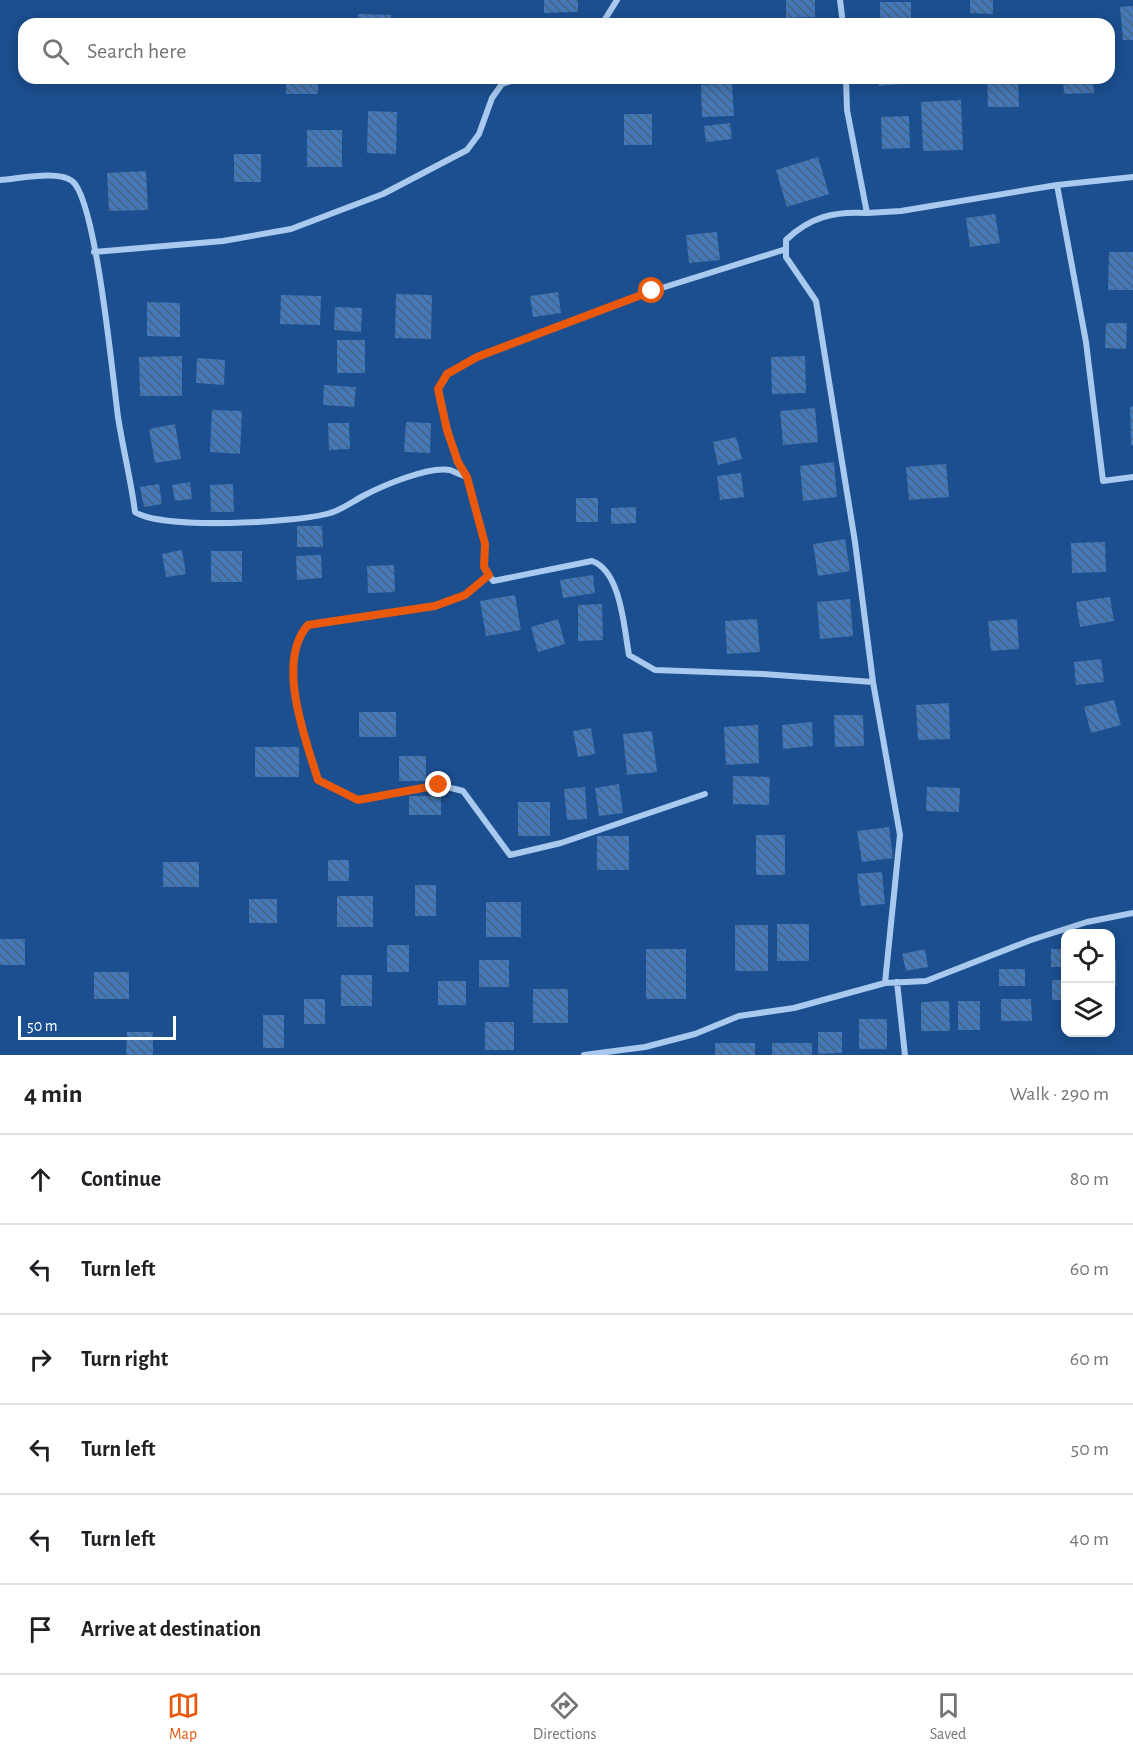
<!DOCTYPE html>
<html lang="en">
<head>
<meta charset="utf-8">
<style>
  :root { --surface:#fff; --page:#f6f6f6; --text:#202124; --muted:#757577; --line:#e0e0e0; --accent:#ea580c }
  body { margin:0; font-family:"Alegreya Sans",sans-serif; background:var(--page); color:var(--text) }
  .controls { position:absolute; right:18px; bottom:18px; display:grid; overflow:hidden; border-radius:12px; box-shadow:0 3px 15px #0003 }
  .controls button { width:54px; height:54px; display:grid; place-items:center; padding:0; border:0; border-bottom:2px solid var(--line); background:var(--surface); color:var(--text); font:30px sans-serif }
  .scale { position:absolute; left:18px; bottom:15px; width:158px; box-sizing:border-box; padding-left:6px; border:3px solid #fff; border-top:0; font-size:16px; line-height:21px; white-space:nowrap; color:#fff; -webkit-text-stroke:4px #1b4f8f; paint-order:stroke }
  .stop { position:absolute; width:18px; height:18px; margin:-14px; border:4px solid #ea580c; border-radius:50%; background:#fff }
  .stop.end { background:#ea580c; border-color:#fff; box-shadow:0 2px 6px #0008 }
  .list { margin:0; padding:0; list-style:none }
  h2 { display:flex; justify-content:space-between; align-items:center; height:78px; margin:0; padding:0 24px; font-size:26px }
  h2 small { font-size:20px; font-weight:400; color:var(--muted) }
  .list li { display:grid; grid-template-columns:39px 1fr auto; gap:18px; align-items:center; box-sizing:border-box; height:90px; padding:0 24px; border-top:2px solid var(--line) }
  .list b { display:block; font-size:22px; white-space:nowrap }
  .list em { font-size:20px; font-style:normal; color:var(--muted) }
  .icon { flex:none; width:33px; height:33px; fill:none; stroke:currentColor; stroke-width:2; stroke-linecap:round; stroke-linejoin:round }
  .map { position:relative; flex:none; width:1133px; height:1055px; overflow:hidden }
  .search { position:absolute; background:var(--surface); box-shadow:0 3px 15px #0003; left:18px; right:18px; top:18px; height:66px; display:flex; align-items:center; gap:15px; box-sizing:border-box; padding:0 21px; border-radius:18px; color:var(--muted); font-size:22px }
  .sheet { height:618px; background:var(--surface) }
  nav { display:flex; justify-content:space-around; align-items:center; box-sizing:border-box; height:84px; border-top:2px solid var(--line); background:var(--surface); font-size:16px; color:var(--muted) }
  nav a { display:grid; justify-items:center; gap:3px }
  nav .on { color:var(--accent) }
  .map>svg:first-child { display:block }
  .building { fill:url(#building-back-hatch) }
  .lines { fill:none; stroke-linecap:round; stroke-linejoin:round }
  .minor { stroke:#a9c9ee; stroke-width:6 }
  .route { stroke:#ea580c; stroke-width:8 }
</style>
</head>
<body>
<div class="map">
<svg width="1133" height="1055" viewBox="0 0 1133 1055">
  <defs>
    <pattern id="building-back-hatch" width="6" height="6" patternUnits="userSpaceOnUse" patternTransform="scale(1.5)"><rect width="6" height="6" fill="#4478b7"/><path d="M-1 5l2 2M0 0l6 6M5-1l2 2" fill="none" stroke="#486282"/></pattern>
  </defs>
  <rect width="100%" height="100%" fill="#1b4f8f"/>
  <path class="building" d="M544,0h34v12l-34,1z
    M786,0h29v17l-29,1z
    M970,0h23v14l-23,-1z
    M880,2h31v22h-31z
    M1133,6v34h-10l-3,-33z
    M358,14l33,1v9h-34z
    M286,78h32v16h-32z
    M878,78h51v3l-50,5z
    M987,78h31l1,29h-31z
    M1063,78h30l1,15 -30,1z
    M732,83l2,33 -32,1 -1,-32z
    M961,100l2,50 -40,1 -2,-49z
    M368,111l29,1 -1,42 -29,-1z
    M624,114h28v31h-28z
    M909,116l1,32 -28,1 -1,-32z
    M730,123l2,16 -26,3 -2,-16z
    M307,130h35v37h-35z
    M234,154h27v28h-27z
    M818,157l11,37 -42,13 -11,-37z
    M146,171l2,39 -39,1 -2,-38z
    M995,214l5,29 -30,4 -4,-29z
    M717,232l3,28 -31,3 -3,-28z
    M1109,252h24v38h-25z
    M558,292l3,21 -28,4 -3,-21z
    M396,294l36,1 -1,44 -36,-1z
    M281,295l40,1 -1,29 -40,-1z
    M147,302l33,1v34l-33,-1z
    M335,307l27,1 -1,24 -27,-2z
    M1106,323h21l-1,26 -21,-1z
    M337,340h28v33h-28z
    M182,356v40h-42l-1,-39z
    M805,356l1,37 -34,1 -1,-37z
    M197,358l28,2 -1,25 -28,-2z
    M324,385l32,2 -2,20 -31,-2z
    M1133,406v39h-2l-1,-38z
    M815,408l3,34 -35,3 -3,-34z
    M212,410l30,1 -2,43 -30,-2z
    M406,422l25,1 -1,30 -26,-1z
    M328,423h21l1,26 -21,1z
    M175,424l6,35 -26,4 -6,-34z
    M736,437l6,22 -24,6 -5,-23z
    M834,462l3,35 -34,4 -3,-35z
    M946,464l3,33 -40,3 -3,-33z
    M741,473l3,24 -24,3 -3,-24z
    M190,482l2,17 -17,2 -3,-16z
    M159,484l3,20 -18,3 -4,-20z
    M233,484l1,28h-23l-1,-27z
    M576,498h22v24h-22z
    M636,507v16l-25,1v-16z
    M297,526h25l1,21h-26z
    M845,539l5,32 -32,5 -5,-32z
    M1105,542l1,30 -34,1 -1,-30z
    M182,550l4,24 -20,3 -4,-23z
    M211,551h31v31h-31z
    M321,555l1,23 -25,2 -1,-24z
    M394,565l1,27 -27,1 -1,-27z
    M593,575l2,18 -32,5 -3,-18z
    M515,595l6,35 -35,6 -6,-35z
    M1110,597l4,24 -34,6 -4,-25z
    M850,599l3,37 -33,3 -3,-37z
    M602,604l1,36 -25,1v-36z
    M558,619l7,25 -27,8 -7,-25z
    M757,619l3,33 -33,2 -2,-33z
    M1017,619l2,30 -28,2 -3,-30z
    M1101,659l3,23 -28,3 -2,-23z
    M1114,700l7,25 -30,8 -7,-26z
    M949,703l1,36 -32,1 -2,-35z
    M359,712h37v25h-37z
    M834,715h29l1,31 -29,1z
    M812,722l1,24 -30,3 -1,-24z
    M758,725l1,38 -33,2 -2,-38z
    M591,728l4,26 -17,3 -5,-26z
    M652,731l5,41 -30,3 -4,-41z
    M255,747h44v30h-44z
    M399,756h27v25h-27z
    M733,776l37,1 -1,28 -36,-1z
    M619,784l4,29 -24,3 -4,-28z
    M585,787l2,32 -20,1 -3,-31z
    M927,787l33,1 -1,24 -33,-1z
    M409,796h32v19h-32z
    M518,802h32v34h-32z
    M889,827l4,31 -31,4 -5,-31z
    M756,835h29v40h-29z
    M597,836h32v34h-32z
    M328,860h21v21h-21z
    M163,862h36v25h-36z
    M882,872l3,32 -24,2 -4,-32z
    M415,885h21v31h-21z
    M337,896h36v31h-36z
    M249,899h28v24h-28z
    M486,902h35v35h-35z
    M777,924h32v37h-32z
    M735,925h33v46h-33z
    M0,939h25v26h-25z
    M387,945h22v27h-22z
    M646,949h40v50h-40z
    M925,949l3,18 -22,4 -4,-17z
    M1051,949h15v18h-15z
    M479,960h30v27h-30z
    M1116,960v26h-6v-25z
    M999,969h26v17h-26z
    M94,972h35v27h-35z
    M341,975h31v31h-31z
    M1052,980h14v20h-14z
    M438,981h28v24h-28z
    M533,989h35v34h-35z
    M304,999h21v25h-21z
    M1001,999h30l1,22h-31z
    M949,1001l1,30h-29v-29z
    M958,1001h22v29h-22z
    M263,1015h21v33h-21z
    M859,1019h28v30h-28z
    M485,1022h29v28h-29z
    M127,1032h26v23h-27z
    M818,1032h24v21l-24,1z
    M715,1043h40v12h-40z
    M772,1043h40v12h-40z"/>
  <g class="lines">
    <path class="minor" d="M840,0l3,24
      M602,24l15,-24
      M846,78l1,32 20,103c-33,-2 -57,4 -81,27v17l30,44 39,241 18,140 27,153 -15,148 41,-2 105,-41 56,-18 46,-9
      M0,180c18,-1 58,-10 72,1 24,17 41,199 46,236 5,32 13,63 17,95 27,18 162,11 195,1 11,-3 22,-11 33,-17 19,-10 65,-30 87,-26 5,2 11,5 17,7l18,67 -1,23 9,14 99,-20c29,10 32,67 37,94l26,15 108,4 110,8
      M1057,185l76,-8
      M867,213l34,-2 156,-26 29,157 17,139 30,-4
      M94,252l129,-11 68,-12 92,-35 84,-44 12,-16 13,-36 10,-14 18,-6
      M467,477l-10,-15 -17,-60 -2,-13 10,-15 29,-17 175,-66 134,-42
      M489,575l-24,20 -30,11 -127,19c-33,37 -2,114 10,155l40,20 81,-15 24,6 47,64 51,-12 144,-49
      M897,982l8,73
      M584,1055l61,-8 50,-13 44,-18 55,-8 91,-25"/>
  </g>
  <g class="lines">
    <path class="route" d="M439,785l-81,15 -40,-20c-12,-40 -43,-118 -10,-155l127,-19 30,-11 24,-20 -5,-8 1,-23 -18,-67 -9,-15 -11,-32 -9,-41 9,-15 30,-17 175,-66"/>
  </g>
</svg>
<div class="controls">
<button><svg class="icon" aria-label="locate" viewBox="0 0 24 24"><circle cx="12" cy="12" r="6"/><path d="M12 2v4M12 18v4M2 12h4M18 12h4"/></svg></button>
<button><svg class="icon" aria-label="layers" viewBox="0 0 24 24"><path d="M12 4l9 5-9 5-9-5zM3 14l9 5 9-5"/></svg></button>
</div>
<div class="scale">50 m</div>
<div class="stop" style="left:652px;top:291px"></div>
<div class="stop end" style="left:439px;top:785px"></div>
<div class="search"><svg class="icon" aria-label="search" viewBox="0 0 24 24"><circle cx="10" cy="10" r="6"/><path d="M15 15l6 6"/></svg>Search here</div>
</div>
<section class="sheet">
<h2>4 min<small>Walk · 290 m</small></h2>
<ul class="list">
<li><svg class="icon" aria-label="ahead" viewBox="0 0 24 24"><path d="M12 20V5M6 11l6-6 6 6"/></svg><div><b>Continue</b></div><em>80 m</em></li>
<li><svg class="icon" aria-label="left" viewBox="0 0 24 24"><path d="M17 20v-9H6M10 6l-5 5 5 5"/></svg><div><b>Turn left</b></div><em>60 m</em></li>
<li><svg class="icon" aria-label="right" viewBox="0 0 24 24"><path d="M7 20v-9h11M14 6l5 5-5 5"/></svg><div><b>Turn right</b></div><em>60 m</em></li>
<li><svg class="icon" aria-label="left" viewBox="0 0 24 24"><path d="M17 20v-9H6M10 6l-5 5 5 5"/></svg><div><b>Turn left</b></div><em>50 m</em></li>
<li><svg class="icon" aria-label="left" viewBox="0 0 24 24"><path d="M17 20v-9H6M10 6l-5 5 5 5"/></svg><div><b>Turn left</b></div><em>40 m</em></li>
<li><svg class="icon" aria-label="arrive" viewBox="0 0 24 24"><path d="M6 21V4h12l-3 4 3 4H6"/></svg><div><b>Arrive at destination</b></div></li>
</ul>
</section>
<nav>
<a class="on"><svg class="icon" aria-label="map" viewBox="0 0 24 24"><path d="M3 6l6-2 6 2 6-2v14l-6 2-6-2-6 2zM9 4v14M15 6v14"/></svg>Map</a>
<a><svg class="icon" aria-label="directions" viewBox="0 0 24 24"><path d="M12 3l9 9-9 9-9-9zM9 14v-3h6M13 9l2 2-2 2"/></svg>Directions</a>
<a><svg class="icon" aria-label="saved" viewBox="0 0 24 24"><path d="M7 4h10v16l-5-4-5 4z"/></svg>Saved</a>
</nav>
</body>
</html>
